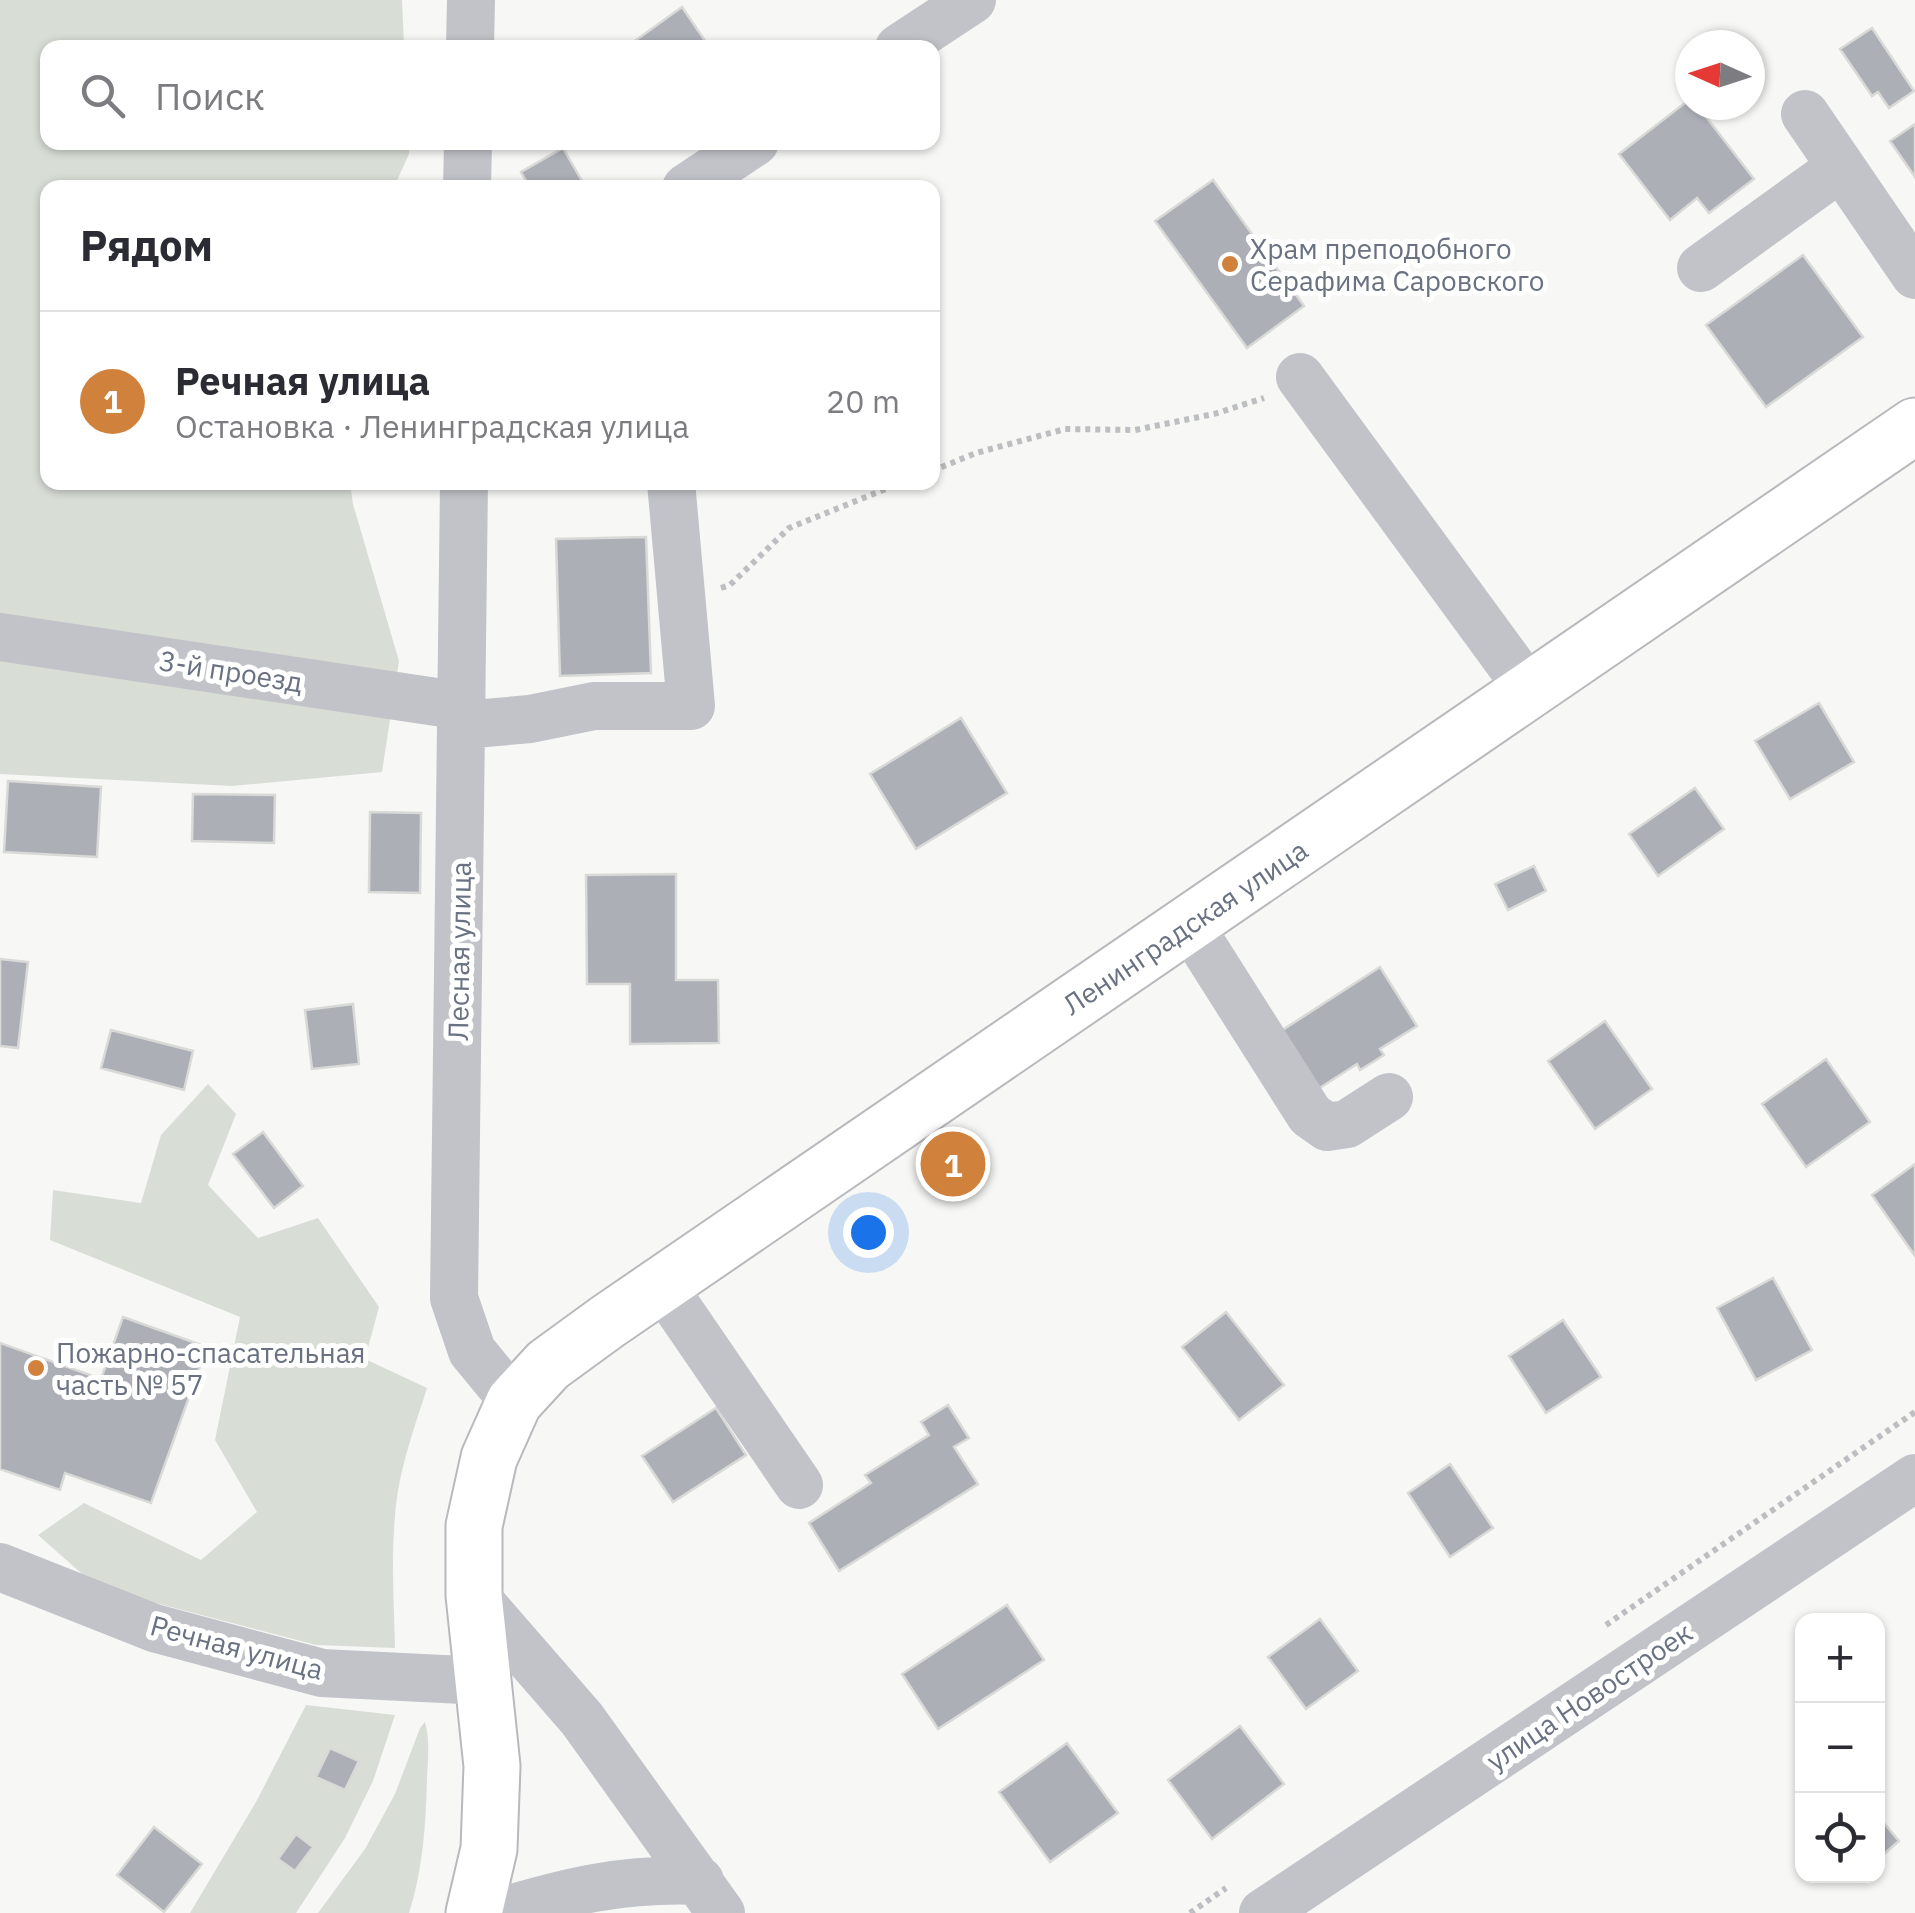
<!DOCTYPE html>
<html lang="ru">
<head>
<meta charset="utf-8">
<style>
  :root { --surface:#fff; --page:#f2f2f3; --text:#2b2b33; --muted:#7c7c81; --line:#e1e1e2; --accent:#d0823c }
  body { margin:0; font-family:"IBM Plex Sans",sans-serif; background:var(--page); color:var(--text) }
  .controls { position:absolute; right:30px; bottom:30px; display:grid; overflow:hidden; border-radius:20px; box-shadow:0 2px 8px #0004 }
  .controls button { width:90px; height:90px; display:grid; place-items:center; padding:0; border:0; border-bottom:2px solid var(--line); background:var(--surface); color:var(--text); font:50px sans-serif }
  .compass { position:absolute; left:1675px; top:30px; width:90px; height:90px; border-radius:50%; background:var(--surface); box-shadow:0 2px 8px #0004; rotate:273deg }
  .you { position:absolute; left:868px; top:1232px; width:35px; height:35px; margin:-25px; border:8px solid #fff; border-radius:50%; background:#1a73e8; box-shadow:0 0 0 15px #1a73e833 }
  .badge { display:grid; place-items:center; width:65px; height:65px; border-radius:50%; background:var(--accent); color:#fff; font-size:32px; font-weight:700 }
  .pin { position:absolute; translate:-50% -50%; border:5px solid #fff; box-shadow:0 2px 10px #0006 }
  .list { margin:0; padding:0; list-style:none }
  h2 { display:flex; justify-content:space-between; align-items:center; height:130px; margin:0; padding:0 40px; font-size:42px }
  h2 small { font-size:32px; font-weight:400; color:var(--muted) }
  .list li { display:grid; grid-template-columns:65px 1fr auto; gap:30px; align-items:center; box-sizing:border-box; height:180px; padding:0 40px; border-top:2px solid var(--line) }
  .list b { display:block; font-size:38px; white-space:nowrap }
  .list p { margin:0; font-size:32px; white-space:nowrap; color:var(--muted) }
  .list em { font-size:32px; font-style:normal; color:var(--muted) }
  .icon { flex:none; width:55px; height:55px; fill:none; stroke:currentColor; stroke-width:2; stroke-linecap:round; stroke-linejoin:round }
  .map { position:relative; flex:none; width:1915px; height:1913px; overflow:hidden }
  .search { position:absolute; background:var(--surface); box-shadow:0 2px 8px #0004; left:40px; top:40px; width:900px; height:110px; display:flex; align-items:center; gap:25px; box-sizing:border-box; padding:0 35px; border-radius:20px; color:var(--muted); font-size:38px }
  .panel { position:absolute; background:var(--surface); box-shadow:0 2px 8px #0004; left:40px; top:180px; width:900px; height:310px; border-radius:20px }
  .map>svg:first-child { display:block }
  .green { fill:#d8ded6 }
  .building { fill:#acafb6; stroke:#d9d9d7; stroke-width:2.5 }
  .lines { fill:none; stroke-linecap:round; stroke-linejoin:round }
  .major-casing { stroke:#b7b9bd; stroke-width:59 }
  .path { stroke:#bdbec1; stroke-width:6; stroke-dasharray:5 5; stroke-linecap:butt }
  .minor { stroke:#c1c3c8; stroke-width:48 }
  .major { stroke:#fff; stroke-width:55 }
  .poi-dot { fill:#d0823c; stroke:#fff; stroke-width:4 }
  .labels { text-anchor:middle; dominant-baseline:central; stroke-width:10; stroke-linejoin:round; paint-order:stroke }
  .poi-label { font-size:28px; fill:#6a7282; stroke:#fff; text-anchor:start }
  .street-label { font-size:28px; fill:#6a7282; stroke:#fff }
</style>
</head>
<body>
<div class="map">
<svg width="1915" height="1913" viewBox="0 0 1915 1913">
  <rect width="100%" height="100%" fill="#f7f7f5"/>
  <path class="green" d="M0,0h402l2,47 -356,1v94l361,1v11l-15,33 -346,1v294l302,1 3,21 46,157 -17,111 -150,14 -232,-12z
    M208,1084l28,30 -28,71 50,53 60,-20 61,89 -14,52 62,29c-13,41 -29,84 -32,128 -4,44 -1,88 0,132l-79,-3 -218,-57 -60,-53 46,-32 117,57 56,-48 -42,-72 25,-123 -190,-77 3,-50 88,13 20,-68z
    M306,1705l89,10 -22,66 -28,57 -49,75h-106l66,-111z
    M425,1722c5,18 3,37 2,56 -1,45 -4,92 -18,135h-91l47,-64 30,-55 25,-66z"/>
  <path class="building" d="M682,7l28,41h-85z
    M1872,28l42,63 -25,17 -11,-16 -6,4 -32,-47z
    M1690,99v6h7l57,74 -45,34 -12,-15 -27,22 -51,-66z
    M1915,124v53l-25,-36z
    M563,148l23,40h-56l-9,-16z
    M1213,180l91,126 -57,42 -92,-127z
    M1803,255l60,82 -97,70 -60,-82z
    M646,537l5,136 -91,3 -4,-137z
    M1819,703l35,59 -64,37 -35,-58z
    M961,718l46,75 -91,56 -46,-75z
    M8,781l93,6 -4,70 -93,-5z
    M1695,788l29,41 -66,47 -29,-42z
    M193,794l82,1 -1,48 -82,-2z
    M370,812l51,1 -1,80 -51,-1z
    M1534,866l12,25 -38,19 -13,-26z
    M676,874v106h42l1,63 -89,1v-60h-43l-1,-109z
    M0,959l28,3 -10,86 -18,-2z
    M1380,967l37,59 -37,23 4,6 -11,7 -13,8 -3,-6 -39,25 -37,-58z
    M353,1004l6,60 -47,5 -7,-59z
    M1605,1021l47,68 -57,40 -47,-68z
    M111,1030l82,21 -9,39 -83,-22z
    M1826,1059l44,63 -64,45 -44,-63z
    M263,1132l40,54 -29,22 -41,-54z
    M1915,1164v92l-43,-61z
    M1773,1278l39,72 -56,30 -39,-72z
    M1226,1312l58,73 -45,35 -57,-73z
    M123,1317l84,30 -56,156 -86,-30 -5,17 -60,-21v-126l101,36z
    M1563,1320l38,57 -55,36 -37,-57z
    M948,1405l21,33 -15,9 24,37 -139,87 -30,-48 62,-40 -6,-8 64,-40 -8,-13z
    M716,1408l30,47 -73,47 -31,-46z
    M1450,1464l43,64 -43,29 -42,-64z
    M1007,1605l37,55 -106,69 -36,-55z
    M1320,1619l38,52 -52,38 -38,-52z
    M1240,1726l44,58 -72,55 -44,-59z
    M1067,1743l51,70 -68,49 -51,-70z
    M330,1748l29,13 -14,29 -29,-13z
    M1878,1816l21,25 -21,18z
    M154,1827l48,37 -38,48 -47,-37z
    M296,1834l17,13 -18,24 -17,-12z"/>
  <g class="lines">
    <g class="major-casing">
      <path id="major" d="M474,1913l15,-64 3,-83 -18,-171v-69l15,-68 25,-56 34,-37 59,-43 1308,-896"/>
    </g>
    <path class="path" d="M932,471l44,-18 89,-24 70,1 79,-16 50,-16
      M721,588l9,-3 59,-57 114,-46
      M1606,1625l309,-213
      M1190,1913l36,-25"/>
    <path class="minor" d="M470,48l1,-48
      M899,48l73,-48
      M1805,114l110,161
      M467,188l1,-46
      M686,188l69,-46
      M1701,268l140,-101
      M1300,377l230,314
      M464,482l-10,816 18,53 42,51
      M0,637l463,69
      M463,725l67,-6 64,-13h97l-20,-224
      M1189,924l121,191 17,12 20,-3 42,-27
      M662,1285l137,200
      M0,1567l154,61 168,45 161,8
      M474,1595l108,124 139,194
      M496,1913c73,-22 127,-35 204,-32
      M1263,1913l652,-435"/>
    <use href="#major" class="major"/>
  </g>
  <g class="poi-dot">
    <circle cx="1230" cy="264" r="10"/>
    <circle cx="36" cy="1368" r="10"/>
  </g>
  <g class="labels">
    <g class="poi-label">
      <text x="1250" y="248">Храм преподобного<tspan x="1250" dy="32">Серафима Саровского</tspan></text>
      <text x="56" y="1352">Пожарно-спасательная<tspan x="56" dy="32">часть № 57</tspan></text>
    </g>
    <g class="street-label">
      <text transform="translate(231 671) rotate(9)">3-й проезд</text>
      <text transform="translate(1185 927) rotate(-34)">Ленинградская улица</text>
      <text transform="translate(459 951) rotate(-89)">Лесная улица</text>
      <text transform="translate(237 1647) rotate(15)">Речная улица</text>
      <text transform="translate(1589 1696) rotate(-34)">улица Новостроек</text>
    </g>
  </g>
</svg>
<div class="controls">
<button>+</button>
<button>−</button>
<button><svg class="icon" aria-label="locate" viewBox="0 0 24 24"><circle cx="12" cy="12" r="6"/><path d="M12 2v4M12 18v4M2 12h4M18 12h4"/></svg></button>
</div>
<svg class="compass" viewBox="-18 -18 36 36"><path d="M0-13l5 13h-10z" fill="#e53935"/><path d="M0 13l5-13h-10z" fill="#7c7c81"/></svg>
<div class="you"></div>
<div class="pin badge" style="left:953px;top:1164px">1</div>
<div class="search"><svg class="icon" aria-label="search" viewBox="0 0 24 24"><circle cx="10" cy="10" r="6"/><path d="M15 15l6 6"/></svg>Поиск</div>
<section class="panel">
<h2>Рядом<small></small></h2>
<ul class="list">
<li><span class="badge">1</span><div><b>Речная улица</b><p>Остановка · Ленинградская улица</p></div><em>20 m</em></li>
</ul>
</section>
</div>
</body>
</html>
